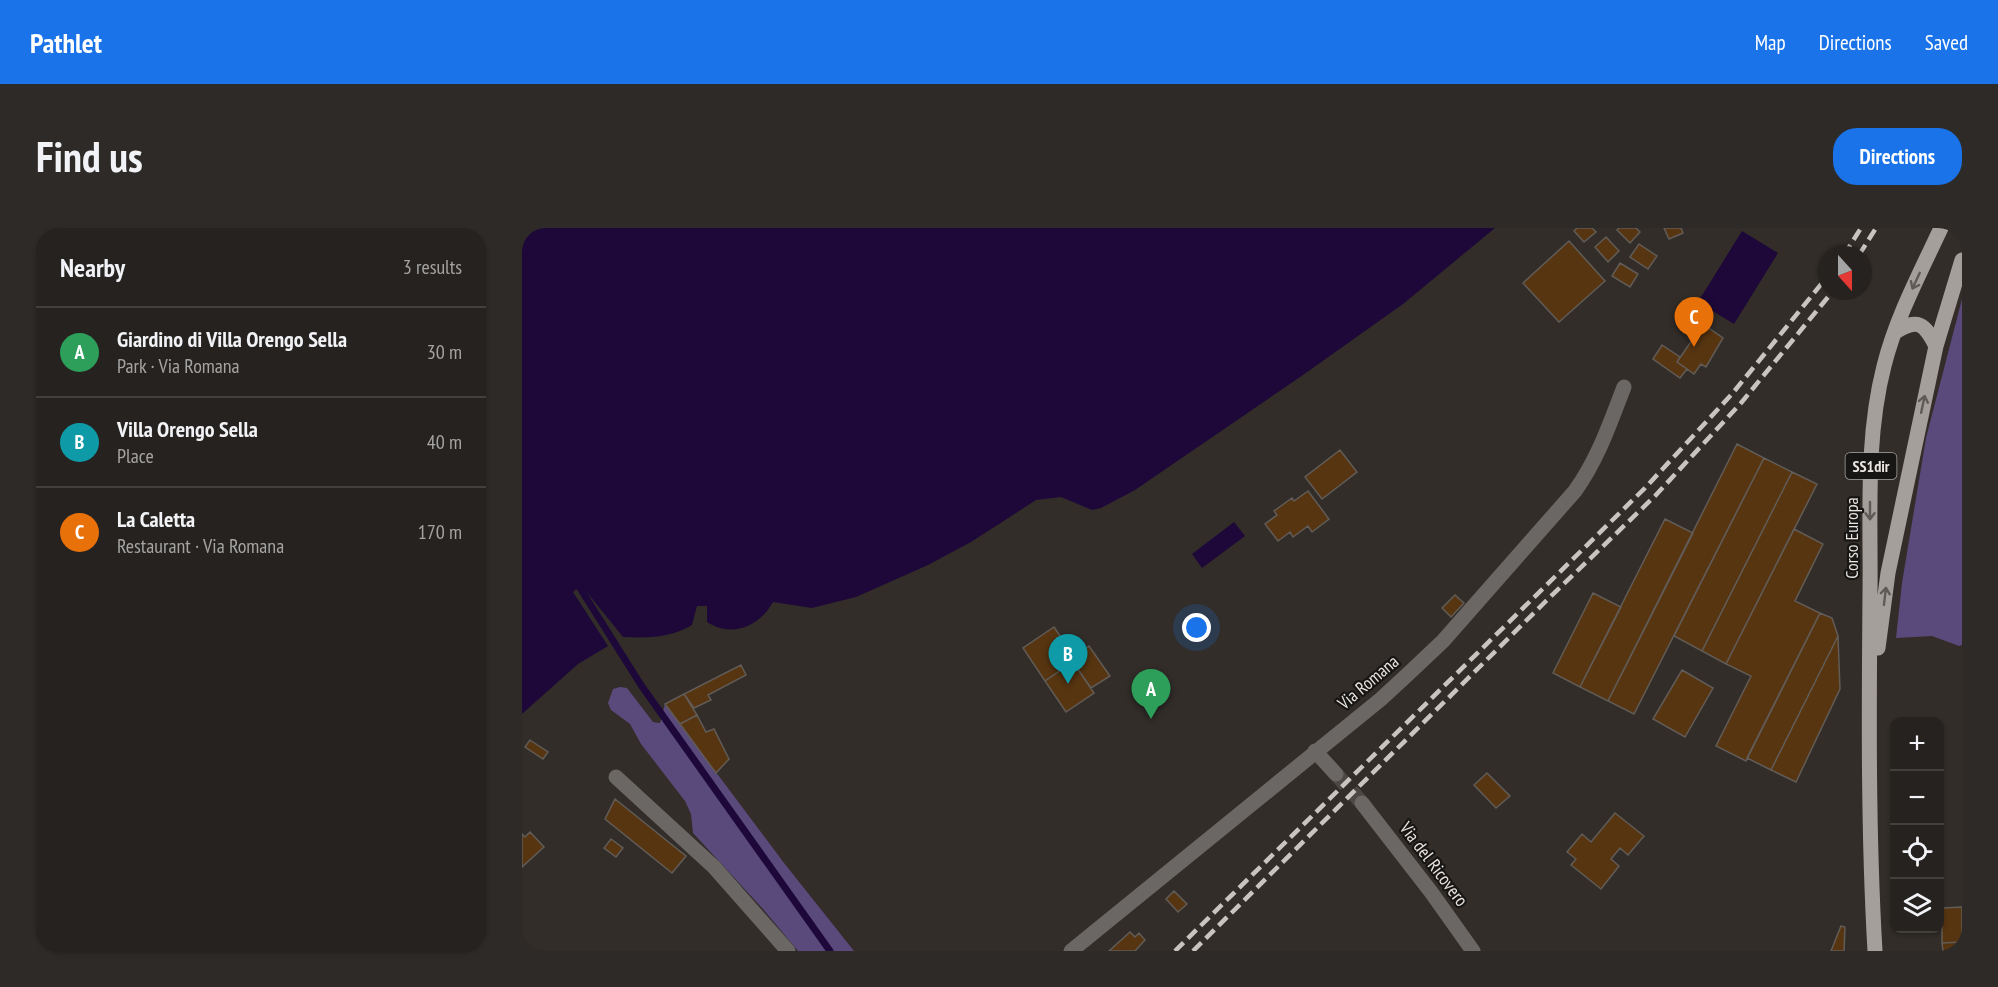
<!DOCTYPE html>
<html lang="en">
<head>
<meta charset="utf-8">
<style>
  :root { --surface:#26221f; --page:#2e2a28; --text:#f1f3f6; --muted:#a4a4a4; --line:#423f3d; --accent:#1a73e8 }
  body { margin:0; font-family:"PT Sans Narrow",sans-serif; background:var(--page); color:var(--text) }
  .controls { position:absolute; right:18px; bottom:18px; display:grid; overflow:hidden; border-radius:12px; box-shadow:0 2px 4px #0004 }
  .controls button { width:54px; height:54px; display:grid; place-items:center; padding:0; border:0; border-bottom:2px solid var(--line); background:var(--surface); color:var(--text); font:30px sans-serif }
  .compass { position:absolute; left:1296px; top:18px; width:54px; height:54px; border-radius:50%; background:var(--surface); box-shadow:0 2px 4px #0004; rotate:159deg }
  .you { position:absolute; left:675px; top:400px; width:21px; height:21px; margin:-15px; border:4px solid #fff; border-radius:50%; background:#1a73e8; box-shadow:0 0 0 9px #1a73e833 }
  .badge { display:grid; place-items:center; width:39px; height:39px; border-radius:50%; background:var(--accent); color:#fff; font-size:20px; font-weight:700 }
  .pin { position:absolute; translate:-50% -50px; filter:drop-shadow(0 2px 3px #0008) }
  .pin::after { content:''; position:absolute; top:32px; width:21px; height:18px; background:inherit; clip-path:polygon(0 0,100% 0,50% 100%) }
  .list { margin:0; padding:0; list-style:none }
  h2 { display:flex; justify-content:space-between; align-items:center; height:78px; margin:0; padding:0 24px; font-size:26px }
  h2 small { font-size:20px; font-weight:400; color:var(--muted) }
  .list li { display:grid; grid-template-columns:39px 1fr auto; gap:18px; align-items:center; box-sizing:border-box; height:90px; padding:0 24px; border-top:2px solid var(--line) }
  .list b { display:block; font-size:22px; white-space:nowrap }
  .list p { margin:0; font-size:20px; white-space:nowrap; color:var(--muted) }
  .list em { font-size:20px; font-style:normal; color:var(--muted) }
  .icon { flex:none; width:33px; height:33px; fill:none; stroke:currentColor; stroke-width:2; stroke-linecap:round; stroke-linejoin:round }
  .map { position:relative; flex:none; width:1440px; height:723px; overflow:hidden; border-radius:24px }
  header { display:flex; align-items:center; gap:36px; box-sizing:border-box; height:84px; padding:0 30px; background:var(--accent); color:#fff }
  header strong { font-size:28px }
  nav { display:flex; gap:33px; margin-inline-start:auto; font-size:21px }
  .intro { display:flex; align-items:center; justify-content:space-between; box-sizing:border-box; height:144px; padding:0 36px }
  h1 { margin:0; font-size:42px }
  .button { padding:15px 27px; border-radius:24px; background:var(--accent); color:#fff; font-size:21px; font-weight:700 }
  main { display:flex; gap:36px; padding:0 36px }
  aside { flex:1; background:var(--surface); border-radius:24px; box-shadow:0 2px 4px #0004 }
  .map>svg:first-child { display:block }
  .green { fill:#594a7b }
  .water { fill:#1d0839 }
  .lines { fill:none; stroke-linecap:round; stroke-linejoin:round }
  .stream { stroke:#1d0839; stroke-width:7 }
  .building { fill:#583511; stroke:#615c57; stroke-width:1.5 }
  .minor-tunnel { stroke:#4d4845; stroke-width:15; stroke-dasharray:15 8; stroke-linecap:butt }
  .minor { stroke:#6a6765; stroke-width:15 }
  .major { stroke:#a59f9b; stroke-width:15 }
  .rail { stroke:#c7c4c1; stroke-width:4.5; stroke-dasharray:12 6; stroke-linecap:butt }
  .oneway { stroke:#5e5a58 }
  .labels { text-anchor:middle; dominant-baseline:central; stroke-width:4.5; stroke-linejoin:round; paint-order:stroke }
  .shield { fill:#181614; stroke:#a9a6a4; stroke-width:1.5 }
  .shield-label { font-size:16px; font-weight:bold; fill:#e7e4e1 }
  .street-label { font-size:18px; fill:#e7e4e1; stroke:#181614 }
</style>
</head>
<body>
<header>
<strong>Pathlet</strong>
<nav><a>Map</a><a>Directions</a><a>Saved</a></nav>
</header>
<div class="intro"><h1>Find us</h1><a class="button">Directions</a></div>
<main>
<aside>
<h2>Nearby<small>3 results</small></h2>
<ul class="list">
<li><span class="badge" style="background:#2e9e5b">A</span><div><b>Giardino di Villa Orengo Sella</b><p>Park · Via Romana</p></div><em>30 m</em></li>
<li><span class="badge" style="background:#0f9aa8">B</span><div><b>Villa Orengo Sella</b><p>Place</p></div><em>40 m</em></li>
<li><span class="badge" style="background:#e8710a">C</span><div><b>La Caletta</b><p>Restaurant · Via Romana</p></div><em>170 m</em></li>
</ul>
</aside>
<div class="map">
<svg width="1440" height="723" viewBox="0 0 1440 723">
  <rect width="100%" height="100%" fill="#322d29"/>
  <path class="green" d="M1440,71v346l-3,1 -27,-10 -36,2 6,-55 24,-145z
    M98,459l7,1 26,34 7,1 5,-19 119,159 70,88h-56l-35,-42 -70,-76 -2,-19 -6,-13 -44,-57 -11,-20 -19,-14 -3,-7 5,-14z"/>
  <path class="water" d="M0,0h973l-92,76 -100,71 -168,115 -34,18 -9,2 -31,-13 -25,3 -65,42 -43,23 -72,32 -44,11 -39,-6c-14,25 -41,36 -66,20v-16h-10l-5,19c-22,13 -44,13 -69,12l-42,-52 -8,7 35,54 -30,18 -56,50z
    M1220,3l36,22 -44,71 -36,-22z
    M712,294l11,14 -43,32 -10,-14z"/>
  <g class="lines">
    <path class="stream" d="M58,360l61,97 189,266"/>
  </g>
  <path class="building" d="M1055,0h15l4,4 -12,10 -10,-11z
    M1097,0h17l4,4 -10,11 -13,-13z
    M1142,0h17l2,5 -14,6z
    M1084,9l13,14 -11,11 -13,-15z
    M1047,13l36,40 -46,41 -36,-39z
    M1117,16l18,12 -9,13 -18,-12z
    M1098,35l18,11 -8,13 -18,-11z
    M1181,96l20,14 -17,29 -5,-3 -7,10 -17,-12z
    M1140,117l18,12 -3,5 10,7 -7,9 -27,-19z
    M1215,216l27,14 -130,256 -26,-13z
    M818,222l17,22 -35,27 -17,-22z
    M1242,230l28,14 -90,179 -28,-15z
    M1270,244l25,12 -91,180 -24,-13z
    M786,263l21,28 -17,13 -4,-6 -15,11 -3,-5 -12,9 -13,-17 12,-9 -3,-4 18,-13 2,3z
    M1143,291l28,14 -85,168 -28,-14z
    M1272,301l29,15 -28,57 25,12 -74,148 -30,-15 35,-70 -25,-12z
    M1071,365l28,14 -41,80 -27,-14z
    M933,367l9,8 -13,14 -9,-9z
    M1298,385l12,5 6,18 -67,134 -24,-12z
    M532,399l20,30 15,-11 21,30 -19,12 -18,-26 -28,19 -22,-33z
    M1316,408l2,53 -44,93 -25,-12z
    M551,434l21,31 -28,19 -21,-31z
    M219,437l5,10 -38,20 3,5 -17,8 -10,-14z
    M1160,442l31,18 -28,49 -32,-18z
    M162,466l13,21 -17,9 -15,-20z
    M175,487l9,17 8,-3 15,30 -13,14 -36,-49z
    M8,512l18,12 -5,7 -18,-12z
    M965,545l23,23 -14,12 -22,-23z
    M93,571l71,57 -14,17 -67,-54z
    M1093,585l29,23 -16,19 -8,-7 -9,11 8,7 -18,23 -30,-24 5,-6 -9,-7 15,-18 9,8z
    M8,604l14,15 -22,20v-33l3,3z
    M89,611l12,9 -7,9 -12,-9z
    M652,663l13,13 -9,8 -12,-13z
    M1440,679v35l-20,1v-35z
    M1319,698l4,1 -1,24h-13z
    M608,704l5,5 4,-4 6,7 -10,11h-26z
    M1440,714v9h-19l-1,-8z"/>
  <g class="lines">
    <path class="minor-tunnel" d="M814,546l26,29"/>
    <path class="minor" d="M793,523l21,23
      M94,549l98,90 74,84
      M840,575l69,89 42,59
      M549,723l310,-252 26,-24 36,-34 132,-150c23,-32 35,-68 49,-104"/>
    <path class="major" d="M1373,104c23,-14 29,-9 41,14
      M1356,420l10,-75 48,-227 26,-86
      M1353,723c-7,-120 -6,-239 -5,-359 1,-75 -5,-152 14,-226 12,-48 36,-93 57,-138"/>
    <path class="rail" d="M1322,27l17,-27
      M1337,27l17,-27
      M653,723l470,-463 87,-94 95,-117
      M671,723l352,-349 110,-106 86,-93 92,-112"/>
  </g>
  <defs><path id="oneway-shaft" d="M-6 0H5M1.5-3L5.5 0L1.5 3" fill="none" stroke-width="1.6" stroke-linecap="round" stroke-linejoin="round" transform="scale(1.5)"/></defs>
  <g class="oneway">
    <use href="#oneway-shaft" transform="translate(1394 53) rotate(115)"/>
    <use href="#oneway-shaft" transform="translate(1401 176) rotate(-78)"/>
    <use href="#oneway-shaft" transform="translate(1348 283) rotate(90)"/>
    <use href="#oneway-shaft" transform="translate(1363 368) rotate(-83)"/>
  </g>
  <g class="labels">
    <rect class="shield" x="1323.5" y="225" width="51" height="26" rx="4.5"/>
    <g class="shield-label">
      <text x="1349" y="238">SS1dir</text>
    </g>
    <g class="street-label">
      <text transform="translate(1329 310) rotate(-90)">Corso Europa</text>
      <text transform="translate(846 454) rotate(-40)">Via Romana</text>
      <text transform="translate(912 636) rotate(53)">Via del Ricovero</text>
    </g>
  </g>
</svg>
<div class="controls">
<button>+</button>
<button>−</button>
<button><svg class="icon" aria-label="locate" viewBox="0 0 24 24"><circle cx="12" cy="12" r="6"/><path d="M12 2v4M12 18v4M2 12h4M18 12h4"/></svg></button>
<button><svg class="icon" aria-label="layers" viewBox="0 0 24 24"><path d="M12 4l9 5-9 5-9-5zM3 14l9 5 9-5"/></svg></button>
</div>
<svg class="compass" viewBox="-18 -18 36 36"><path d="M0-13l5 13h-10z" fill="#e53935"/><path d="M0 13l5-13h-10z" fill="#a4a4a4"/></svg>
<div class="you"></div>
<div class="pin badge" style="left:629px;top:491px;background:#2e9e5b">A</div>
<div class="pin badge" style="left:546px;top:456px;background:#0f9aa8">B</div>
<div class="pin badge" style="left:1172px;top:119px;background:#e8710a">C</div>
</div>
</main>
</body>
</html>
